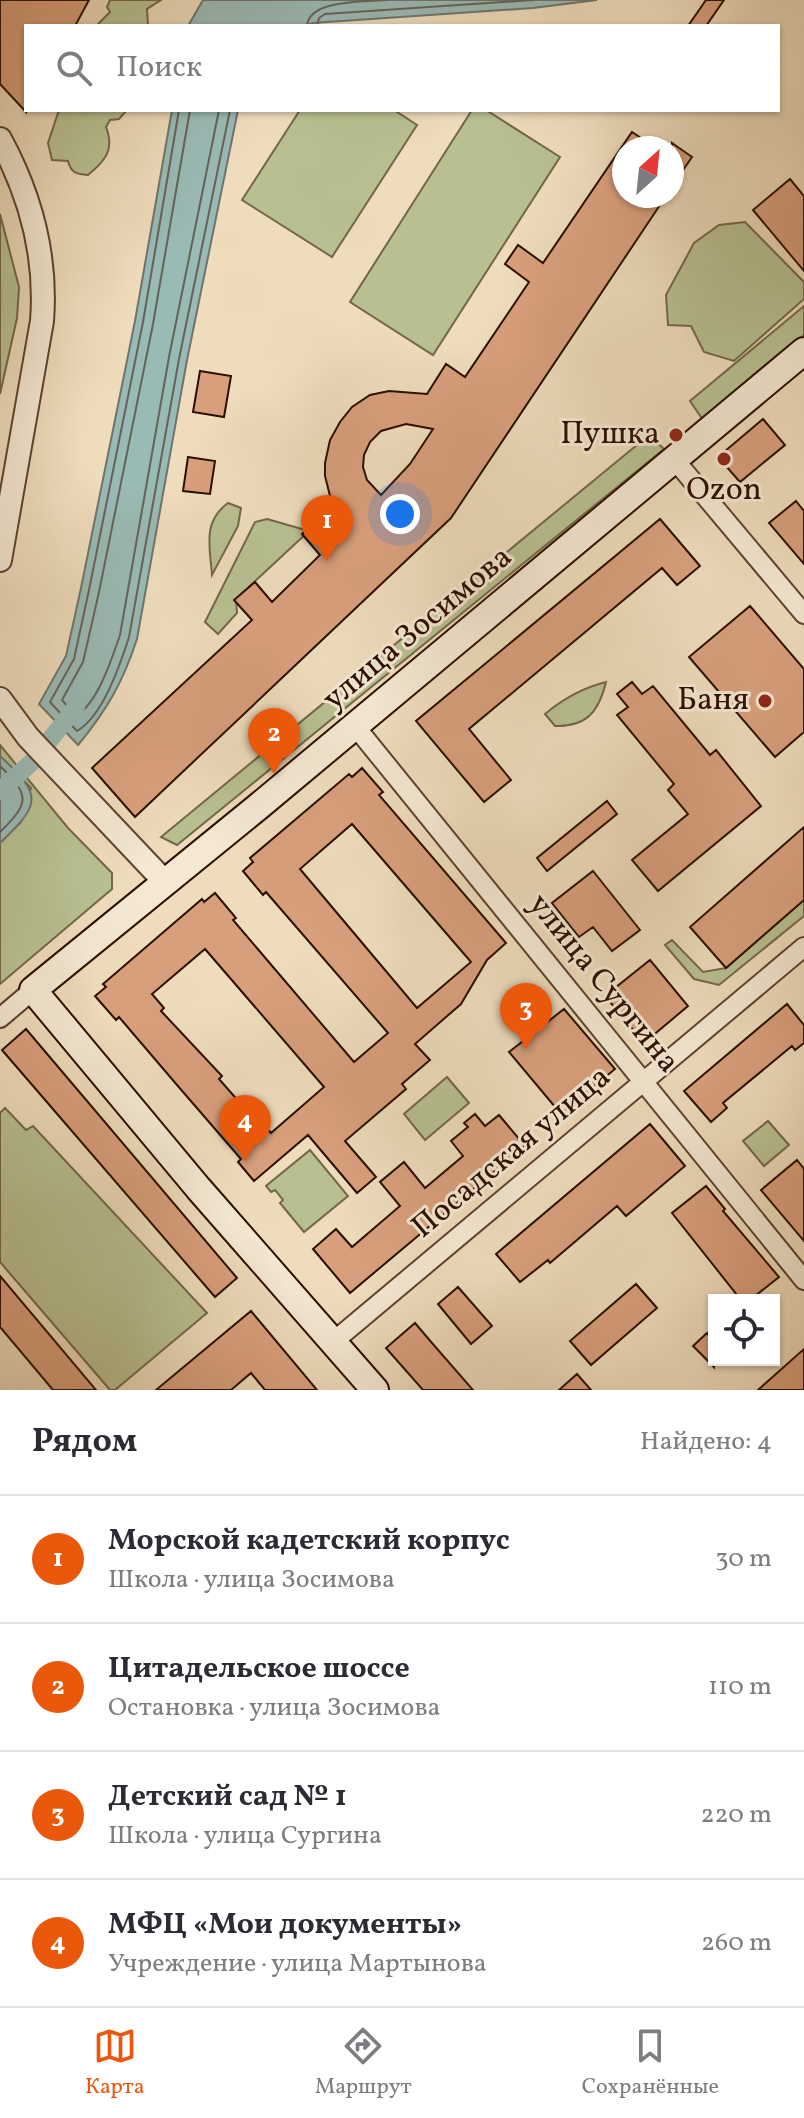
<!DOCTYPE html>
<html lang="ru">
<head>
<meta charset="utf-8">
<style>
  :root { --surface:#fff; --page:#f2f2f3; --text:#2b2b33; --muted:#7c7c81; --line:#e1e1e2; --accent:#ea580c }
  body { margin:0; font-family:Vollkorn,serif; background:var(--page); color:var(--text) }
  .controls { position:absolute; right:24px; bottom:24px; display:grid; overflow:hidden; border-radius:0px; box-shadow:0 2px 6px #0004 }
  .controls button { width:72px; height:72px; display:grid; place-items:center; padding:0; border:0; border-bottom:2px solid var(--line); background:var(--surface); color:var(--text); font:40px sans-serif }
  .compass { position:absolute; left:612px; top:136px; width:72px; height:72px; border-radius:50%; background:var(--surface); box-shadow:0 2px 6px #0004; rotate:27deg }
  .you { position:absolute; left:400px; top:514px; width:28px; height:28px; margin:-20px; border:6px solid #fff; border-radius:50%; background:#1a73e8; box-shadow:0 0 0 12px #1a73e833 }
  .badge { display:grid; place-items:center; width:52px; height:52px; border-radius:50%; background:var(--accent); color:#fff; font-size:26px; font-weight:700 }
  .pin { position:absolute; translate:-50% -66px; filter:drop-shadow(0 2px 4px #0008) }
  .pin::after { content:''; position:absolute; top:42px; width:28px; height:24px; background:inherit; clip-path:polygon(0 0,100% 0,50% 100%) }
  .list { margin:0; padding:0; list-style:none }
  h2 { display:flex; justify-content:space-between; align-items:center; height:104px; margin:0; padding:0 32px; font-size:34px }
  h2 small { font-size:26px; font-weight:400; color:var(--muted) }
  .list li { display:grid; grid-template-columns:52px 1fr auto; gap:24px; align-items:center; box-sizing:border-box; height:128px; padding:0 32px; border-top:2px solid var(--line) }
  .list b { display:block; font-size:30px; white-space:nowrap }
  .list p { margin:0; font-size:26px; white-space:nowrap; color:var(--muted) }
  .list em { font-size:26px; font-style:normal; color:var(--muted) }
  .icon { flex:none; width:44px; height:44px; fill:none; stroke:currentColor; stroke-width:2; stroke-linecap:round; stroke-linejoin:round }
  .map { position:relative; flex:none; width:804px; height:1390px; overflow:hidden }
  .search { position:absolute; background:var(--surface); box-shadow:0 2px 6px #0004; left:24px; right:24px; top:24px; height:88px; display:flex; align-items:center; gap:20px; box-sizing:border-box; padding:0 28px; border-radius:0px; color:var(--muted); font-size:30px }
  .sheet { height:616px; background:var(--surface) }
  nav { display:flex; justify-content:space-around; align-items:center; box-sizing:border-box; height:112px; border-top:2px solid var(--line); background:var(--surface); font-size:22px; color:var(--muted) }
  nav a { display:grid; justify-items:center; gap:4px }
  nav .on { color:var(--accent) }
  .map>svg:first-child { display:block }
  .green { fill:#b8c091; stroke:#726748; stroke-width:2 }
  .water { fill:#9abab5; stroke:#6e756d; stroke-width:2 }
  .lines { fill:none; stroke-linecap:round; stroke-linejoin:round }
  .shore { stroke:#62645a; stroke-width:2 }
  .canal { stroke:#9abab5; stroke-width:18 }
  .building { fill:#d89f7c; stroke:#2b0e00; stroke-width:2; fill-rule:evenodd }
  .minor-casing { stroke:#5c422f; stroke-width:22 }
  .tertiary-casing { stroke:#5c422f; stroke-width:26 }
  .secondary-casing { stroke:#2b0e00; stroke-width:30 }
  .minor { stroke:#f4e8d3; stroke-width:18 }
  .tertiary { stroke:#f4e8d3; stroke-width:22 }
  .secondary { stroke:#f4e8d3; stroke-width:26 }
  .poi-dot { fill:#8f2418; stroke:#f4e8d3; stroke-width:3 }
  .labels { text-anchor:middle; dominant-baseline:central; stroke-width:6; stroke-linejoin:round; paint-order:stroke }
  .poi-label { font-size:32px; fill:#2b0e00; stroke:#f4e8d3; text-anchor:end }
  .street-label { font-size:32px; fill:#2b0e00; stroke:#f4e8d3 }
</style>
</head>
<body>
<div class="map">
<svg width="804" height="1390" viewBox="0 0 804 1390">
  <rect width="100%" height="100%" fill="#eedcbc"/>
  <filter id="stains"><feTurbulence type="fractalNoise" baseFrequency=".0025" numOctaves="4"/><feColorMatrix values="0 0 0 0 .2 0 0 0 0 .09 0 0 0 0 .02 0 0 0 .5 -.17"/></filter>
  <radialGradient id="worn" r=".72"><stop offset=".6" stop-color="#630" stop-opacity="0"/><stop offset="1" stop-color="#630" stop-opacity=".3"/></radialGradient>
  <path class="green" d="M110,0h51l-14,9 1,17h-52l14,-14 -3,-5z
    M59,110h68l-8,9 -9,1 -4,7c9,23 -1,34 -18,48 -12,-1 -17,-2 -20,-14l-16,-1 -4,-17z
    M300,110h94l23,15 -85,132 -90,-57z
    M472,110h14l74,47 -127,198 -83,-53z
    M0,214l19,73 -2,31 -17,76z
    M745,222l59,60v17l-70,62 -30,-9 -13,-26 -23,-1 -2,-30 28,-52 25,-18z
    M804,306v29l-101,85 -13,-19z
    M649,435l15,14 -487,396 -16,-8z
    M228,503l13,5 -3,18 -26,49c-2,-28 -10,-53 16,-72z
    M267,519l42,12 -73,68 1,14 -19,21 -13,-12 50,-100z
    M606,682c-7,29 -19,45 -51,44l-10,-12c19,-16 37,-26 61,-32z
    M0,745l68,83 44,45v16l-112,95v-141l21,-21 10,-34 -31,-32z
    M804,900v16l-85,69 -25,-6 -29,-34 7,-5 31,32 23,-4z
    M447,1077l22,26 -44,37 -21,-26z
    M5,1108l21,22 7,-4 174,187 -92,77h-5l-110,-128v-149z
    M768,1121l21,24 -25,21 -21,-25z
    M310,1150l38,46 -44,36 -24,-29 3,-3 -8,-10 -4,2 -5,-6z"/>
  <path class="water" d="M203,0h394l-64,8 -220,15 -9,3h-116z
    M172,110h66l-51,250 -50,279c-14,43 -30,71 -59,106l-39,-41 27,-48 15,-68 54,-267z
    M0,756c42,39 42,47 0,87z"/>
  <g class="lines">
    <path class="shore" d="M307,26c2,-26 54,-24 78,-26
      M317,26l2,-8 6,-4 209,-14
      M179,110l-36,212 -54,268 -15,69 -24,43 27,29c26,-15 43,-66 52,-94l50,-278 51,-249
      M190,110l-37,214 -54,268 -16,70 -21,38 14,16c22,-13 36,-58 44,-81l49,-278 50,-247
      M0,766c30,29 30,37 0,66"/>
    <path class="canal" d="M0,791l33,-30 43,-54"/>
  </g>
  <path class="building" d="M0,0h89l-14,26h-49v86l-26,-28z
    M706,0h18l-18,26h-18z
    M632,132l24,16h-32v48h42l-215,322 -316,299 -43,-49 160,-148 -18,-20 21,-18 17,20 48,-47 -18,-21 31,-26 -8,-32v-13l5,-23 10,-18 12,-15 18,-12 19,-4 38,3 19,-30 19,13 64,-95 -24,-18 13,-19 25,18zM406,424l27,5 -23,35 -29,31 -14,-15 -4,-13 1,-12 6,-13 11,-11z
    M672,143l20,14 -20,29z
    M790,179l14,17v75l-51,-61z
    M200,371l31,5 -7,41 -31,-5z
    M763,419l22,26 -45,37 -22,-25z
    M188,457l27,4 -5,33 -27,-3z
    M796,501l8,10v53l-35,-41z
    M660,519l40,47 -23,19 -15,-17 -193,161 42,51 -27,22 -68,-81z
    M750,606l54,63v63l-29,25 -86,-100z
    M632,682l10,12 11,-8 57,69 6,-5 45,56 -103,85 -26,-31 56,-46 -20,-24 6,-6 -57,-69 11,-8 -11,-13z
    M362,768l21,24 -4,3 127,148 -19,17 -26,44 -46,40 15,16 -28,24 4,5 -61,52 31,36 -19,16 -49,-58 -54,46 -16,-19 3,-3 -64,-74 -58,-68 -3,3 -21,-24 11,-9 -3,-3 99,-85 2,3 11,-9 21,25 -3,2 121,142 34,-29 -122,-141 -3,3 -20,-24 10,-9 -3,-4 99,-84 3,3zM352,824l119,138 -54,46 -117,-139zM205,949l119,138 -53,46 -20,-23 -3,2 -29,-33 3,-3 -61,-65 3,-3 -12,-14z
    M607,801l10,13 -70,57 -10,-13z
    M804,827v73l-78,68 -36,-41z
    M593,871l47,59 -28,21 -19,-24 -14,10 -27,-34z
    M650,960l38,46 -44,37 -39,-47z
    M787,1004l17,21v18l-9,7 -3,-4 -69,57 4,5 -16,14 -27,-31z
    M564,1009l51,60 -54,45 -52,-62z
    M26,1029l211,249 -22,19 -213,-247z
    M475,1114l10,12 14,-11 26,31 -175,147 -37,-44 23,-20 16,18 48,-41 -20,-24 24,-20 21,26 38,-32 -12,-15 17,-14 -4,-4z
    M650,1124l35,42 -59,50 -9,-10 -67,57 -2,-3 -28,22 -24,-28z
    M797,1160l7,9v72l-43,-51z
    M706,1186l19,23 -2,2 56,66 -29,23h-9l-69,-87z
    M0,1276l96,114h-43l-53,-63z
    M636,1284l21,24 -66,57 -21,-24z
    M458,1287l34,39 -21,18 -33,-40z
    M251,1311l66,79h-52l-14,-17 -20,17h-75z
    M415,1323l17,20 41,47h-50l-37,-42z
    M707,1333l7,8v26l-21,-21z
    M804,1349v41h-46z
    M577,1374l14,16h-32z"/>
  <g class="lines">
    <g class="minor-casing">
      <path id="minor" d="M674,459l130,155
        M355,726l449,554
        M0,1018l33,-28
        M333,1342l471,-395"/>
    </g>
    <g class="tertiary-casing">
      <path id="tertiary" d="M0,139c31,57 47,118 42,182l-42,239
        M0,699l28,38 137,145"/>
    </g>
    <g class="secondary-casing">
      <path id="secondary" d="M375,1390l-176,-201 -166,-199 226,-184 545,-455"/>
    </g>
    <use href="#minor" class="minor"/>
    <use href="#tertiary" class="tertiary"/>
    <use href="#secondary" class="secondary"/>
  </g>
  <g class="poi-dot">
    <circle cx="676" cy="435" r="8"/>
    <circle cx="724" cy="459" r="8"/>
    <circle cx="765" cy="701" r="8"/>
  </g>
  <g class="labels">
    <g class="poi-label">
      <text x="660" y="435">Пушка</text>
      <text x="724" y="491" text-anchor="middle">Ozon</text>
      <text x="749" y="701">Баня</text>
    </g>
    <g class="street-label">
      <text transform="translate(418 629) rotate(-40)">улица Зосимова</text>
      <text transform="translate(603 984) rotate(51)">улица Сургина</text>
      <text transform="translate(512 1153) rotate(-40)">Посадская улица</text>
    </g>
  </g>
  <rect width="100%" height="100%" filter="url(#stains)"/>
  <rect width="100%" height="100%" fill="url(#worn)"/>
</svg>
<div class="controls">
<button><svg class="icon" aria-label="locate" viewBox="0 0 24 24"><circle cx="12" cy="12" r="6"/><path d="M12 2v4M12 18v4M2 12h4M18 12h4"/></svg></button>
</div>
<svg class="compass" viewBox="-18 -18 36 36"><path d="M0-13l5 13h-10z" fill="#e53935"/><path d="M0 13l5-13h-10z" fill="#7c7c81"/></svg>
<div class="you"></div>
<div class="pin badge" style="left:327px;top:561px">1</div>
<div class="pin badge" style="left:274px;top:774px">2</div>
<div class="pin badge" style="left:526px;top:1049px">3</div>
<div class="pin badge" style="left:245px;top:1161px">4</div>
<div class="search"><svg class="icon" aria-label="search" viewBox="0 0 24 24"><circle cx="10" cy="10" r="6"/><path d="M15 15l6 6"/></svg>Поиск</div>
</div>
<section class="sheet">
<h2>Рядом<small>Найдено: 4</small></h2>
<ul class="list">
<li><span class="badge">1</span><div><b>Морской кадетский корпус</b><p>Школа · улица Зосимова</p></div><em>30 m</em></li>
<li><span class="badge">2</span><div><b>Цитадельское шоссе</b><p>Остановка · улица Зосимова</p></div><em>110 m</em></li>
<li><span class="badge">3</span><div><b>Детский сад № 1</b><p>Школа · улица Сургина</p></div><em>220 m</em></li>
<li><span class="badge">4</span><div><b>МФЦ «Мои документы»</b><p>Учреждение · улица Мартынова</p></div><em>260 m</em></li>
</ul>
</section>
<nav>
<a class="on"><svg class="icon" aria-label="map" viewBox="0 0 24 24"><path d="M3 6l6-2 6 2 6-2v14l-6 2-6-2-6 2zM9 4v14M15 6v14"/></svg>Карта</a>
<a><svg class="icon" aria-label="directions" viewBox="0 0 24 24"><path d="M12 3l9 9-9 9-9-9zM9 14v-3h6M13 9l2 2-2 2"/></svg>Маршрут</a>
<a><svg class="icon" aria-label="saved" viewBox="0 0 24 24"><path d="M7 4h10v16l-5-4-5 4z"/></svg>Сохранённые</a>
</nav>
</body>
</html>
